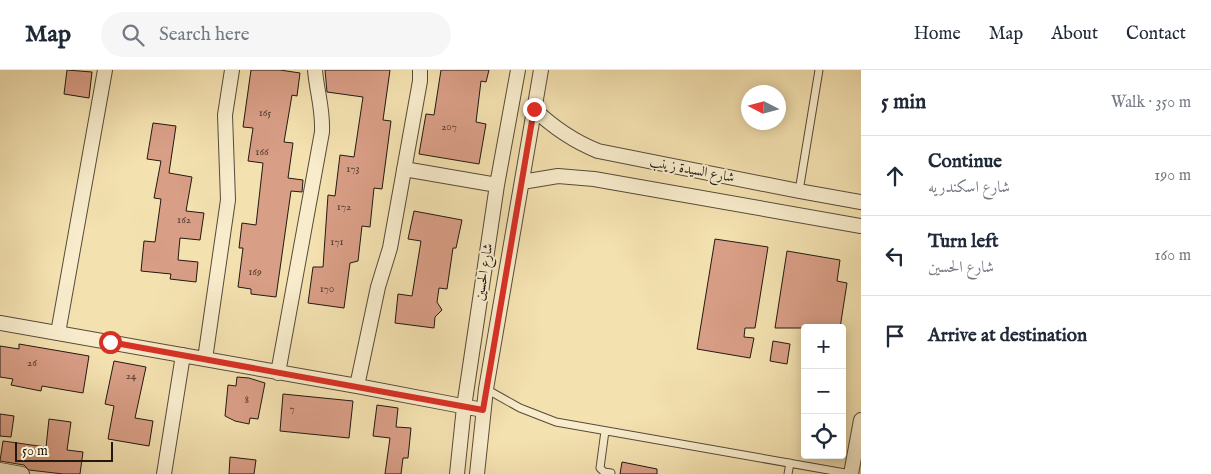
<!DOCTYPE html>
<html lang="en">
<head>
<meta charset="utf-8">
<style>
  :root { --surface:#fff; --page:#f6f6f7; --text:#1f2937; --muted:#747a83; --line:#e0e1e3 }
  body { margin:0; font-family:"IM FELL English",Amiri,serif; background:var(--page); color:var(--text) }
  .controls { position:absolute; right:15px; bottom:15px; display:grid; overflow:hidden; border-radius:5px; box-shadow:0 2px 12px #0003 }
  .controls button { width:45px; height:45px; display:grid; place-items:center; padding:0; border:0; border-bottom:1px solid var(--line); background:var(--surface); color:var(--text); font:25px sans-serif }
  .compass { position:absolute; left:741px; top:15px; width:45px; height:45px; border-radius:50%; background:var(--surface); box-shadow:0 2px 12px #0003; rotate:276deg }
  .scale { position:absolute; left:15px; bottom:12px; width:98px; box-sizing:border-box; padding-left:5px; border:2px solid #211911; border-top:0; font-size:14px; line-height:18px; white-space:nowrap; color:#211911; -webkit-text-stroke:4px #f8eccc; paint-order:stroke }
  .stop { position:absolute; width:15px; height:15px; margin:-11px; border:4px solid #d93025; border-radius:50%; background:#fff }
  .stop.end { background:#d93025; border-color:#fff; box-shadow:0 1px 5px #0008 }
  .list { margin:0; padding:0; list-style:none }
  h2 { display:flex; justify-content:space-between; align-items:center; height:65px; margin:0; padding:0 20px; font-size:21px }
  h2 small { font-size:16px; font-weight:400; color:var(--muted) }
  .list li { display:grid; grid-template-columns:32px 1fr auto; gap:15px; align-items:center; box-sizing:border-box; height:80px; padding:0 20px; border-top:1px solid var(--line) }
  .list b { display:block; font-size:19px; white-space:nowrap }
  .list p { margin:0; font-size:16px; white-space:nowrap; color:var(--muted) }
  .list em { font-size:16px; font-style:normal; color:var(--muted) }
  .icon { flex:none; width:28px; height:28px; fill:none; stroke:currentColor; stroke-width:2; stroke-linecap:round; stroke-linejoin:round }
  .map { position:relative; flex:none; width:861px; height:404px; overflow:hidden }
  header { display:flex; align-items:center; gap:30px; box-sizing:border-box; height:70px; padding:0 25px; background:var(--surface); border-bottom:1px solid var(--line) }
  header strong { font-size:24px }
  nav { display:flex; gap:28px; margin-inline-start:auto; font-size:18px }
  .search { width:350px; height:45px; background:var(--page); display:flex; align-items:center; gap:12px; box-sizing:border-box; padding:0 18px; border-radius:28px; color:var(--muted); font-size:19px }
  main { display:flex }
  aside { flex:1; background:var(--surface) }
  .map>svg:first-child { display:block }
  .building { fill:#d99e86; stroke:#211911 }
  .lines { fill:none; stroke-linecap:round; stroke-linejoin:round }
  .service-casing { stroke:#564b39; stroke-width:9 }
  .minor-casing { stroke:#564b39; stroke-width:16 }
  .service { stroke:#f8eccc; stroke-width:7 }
  .minor { stroke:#f8eccc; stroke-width:14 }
  .route { stroke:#d93025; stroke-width:6 }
  .labels { text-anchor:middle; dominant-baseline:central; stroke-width:4; stroke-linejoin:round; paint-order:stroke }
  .number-label { font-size:11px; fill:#4f3a2e }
  .street-label { font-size:14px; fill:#211911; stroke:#f8eccc }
</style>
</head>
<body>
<header>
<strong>Map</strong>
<div class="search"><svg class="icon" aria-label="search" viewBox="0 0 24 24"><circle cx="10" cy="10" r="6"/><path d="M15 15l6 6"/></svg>Search here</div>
<nav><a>Home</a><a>Map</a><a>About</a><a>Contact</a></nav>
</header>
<main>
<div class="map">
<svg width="861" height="404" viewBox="0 0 861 404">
  <rect width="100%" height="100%" fill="#f4e1b0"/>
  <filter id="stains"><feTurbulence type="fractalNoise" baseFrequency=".004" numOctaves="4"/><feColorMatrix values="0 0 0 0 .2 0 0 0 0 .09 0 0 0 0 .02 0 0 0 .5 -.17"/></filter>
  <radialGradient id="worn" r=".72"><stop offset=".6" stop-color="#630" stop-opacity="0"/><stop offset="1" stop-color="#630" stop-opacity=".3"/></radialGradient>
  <path class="building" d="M67,0l25,2 -3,26 -25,-4z
    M251,0h29l20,3 -3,23 -5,-1 -8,47 9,1 -5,35 15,2 -1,12 -11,-1 -15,106 -25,-3v-5l-13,-2 5,-39h-4l3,-25 14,2 7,-62 -15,-2 5,-33 -10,-1z
    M325,0h65l-7,50 8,1 -9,68 -8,-1 -4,39 -8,-1 -4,35 -8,2 -6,45 -36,-5 5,-36h10l5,-72 7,1 5,-41 14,2 9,-60 -36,-5z
    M441,0h48l-3,12 -5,-1 -5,41 10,2 -7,40 -60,-10 7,-40 8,1z
    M153,53l23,3 -7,47 23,4 -6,34 18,2 -4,27 -20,-2 -2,22 20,2 -2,20 -26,-3 1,-5 -30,-3 3,-30 11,1 6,-43 -7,-1 7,-37 -14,-2z
    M414,141l48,9 -6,28h-3l-6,41 -8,-1 -2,14 5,8 -7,7 -1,11 -39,-5 3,-29 14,2 9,-55 -13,-2z
    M715,169l53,8 -13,81h-10l-1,9 10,1 -4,20 -53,-9z
    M787,181l53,9 -3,21 10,2 -7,45h-65z
    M773,271l17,3 -3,20 -17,-3z
    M19,274l70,12 -6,37 -41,-7 -1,5 -30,-6 2,-6 -13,-2v-31l19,3z
    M114,291l32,6 -11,51 18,3 -4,25 -41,-7 6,-33 -9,-2z
    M237,307l12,1 16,5 -7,36 -8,-1 -1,6 -14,-3 -10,-5 3,-31 8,1z
    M283,324l70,7 -4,37 -69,-7z
    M377,335l21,3 -2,19 15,1 -3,30h-5l-2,16h-16l5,-36 -17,-2z
    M0,344l14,2 -3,21 -11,-1z
    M49,349l22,3 -4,28 16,2 -3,22h-17l-34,-4 -5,-5 -24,-4 3,-20 43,6z
    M230,387l26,3 -2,14h-25z
    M622,392l35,7v5h-37z"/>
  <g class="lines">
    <g class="service-casing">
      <path id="service" d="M799,121l20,-121
        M486,319l34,19 36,14 295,52
        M605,361l-5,37 4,4 7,1
        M788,404l2,-11"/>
    </g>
    <g class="minor-casing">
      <path id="minor" d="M534,39c20,19 39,32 64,42l201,40 62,11
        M404,99l93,16
        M522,112l36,-6 36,3 267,47
        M0,253l357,63 126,24
        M58,263l47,-263
        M205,289l23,-159 -3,-85 7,-45
        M278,303l44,-241c1,-24 -5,-39 -7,-62
        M357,316l21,-99 12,-39 30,-167v-11
        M0,400l22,4
        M164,404l19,-119
        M457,404l7,-67 33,-222 21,-115
        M477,404l9,-85 55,-319
        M851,404l10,-54"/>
    </g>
    <use href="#service" class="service"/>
    <use href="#minor" class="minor"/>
  </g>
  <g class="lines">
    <path class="route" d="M110,272l373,68 51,-301"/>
  </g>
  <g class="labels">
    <g class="number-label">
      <text x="265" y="43">165</text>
      <text x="449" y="57">207</text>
      <text x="262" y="82">166</text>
      <text x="353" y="99">173</text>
      <text x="344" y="137">172</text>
      <text x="184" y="150">162</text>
      <text x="337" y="172">171</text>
      <text x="255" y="202">169</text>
      <text x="327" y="219">170</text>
      <text x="32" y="293">26</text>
      <text x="131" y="306">24</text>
      <text x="247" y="330">8</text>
      <text x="292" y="339">7</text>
    </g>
    <g class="street-label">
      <text transform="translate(692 100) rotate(11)">شارع السيدة زينب</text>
      <text transform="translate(484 202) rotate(-81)">شارع الحسين</text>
    </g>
  </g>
  <rect width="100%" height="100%" filter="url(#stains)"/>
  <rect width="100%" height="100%" fill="url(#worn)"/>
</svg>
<div class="controls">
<button>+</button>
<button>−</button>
<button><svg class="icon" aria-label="locate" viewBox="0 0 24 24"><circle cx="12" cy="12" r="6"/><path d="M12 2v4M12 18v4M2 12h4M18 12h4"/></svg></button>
</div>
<svg class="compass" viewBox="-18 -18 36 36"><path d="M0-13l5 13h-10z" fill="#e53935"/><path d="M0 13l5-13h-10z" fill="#747a83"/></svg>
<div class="scale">50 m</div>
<div class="stop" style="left:110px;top:272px"></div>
<div class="stop end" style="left:534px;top:39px"></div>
</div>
<aside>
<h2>5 min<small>Walk · 350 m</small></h2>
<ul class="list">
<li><svg class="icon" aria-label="ahead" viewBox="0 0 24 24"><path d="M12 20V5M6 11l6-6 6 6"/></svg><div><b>Continue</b><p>شارع اسكندريه</p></div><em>190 m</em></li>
<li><svg class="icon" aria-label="left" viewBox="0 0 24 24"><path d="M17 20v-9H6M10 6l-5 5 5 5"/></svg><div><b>Turn left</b><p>شارع الحسين</p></div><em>160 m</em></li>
<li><svg class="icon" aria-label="arrive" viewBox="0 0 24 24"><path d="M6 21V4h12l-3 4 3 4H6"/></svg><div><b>Arrive at destination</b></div></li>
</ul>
</aside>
</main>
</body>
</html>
